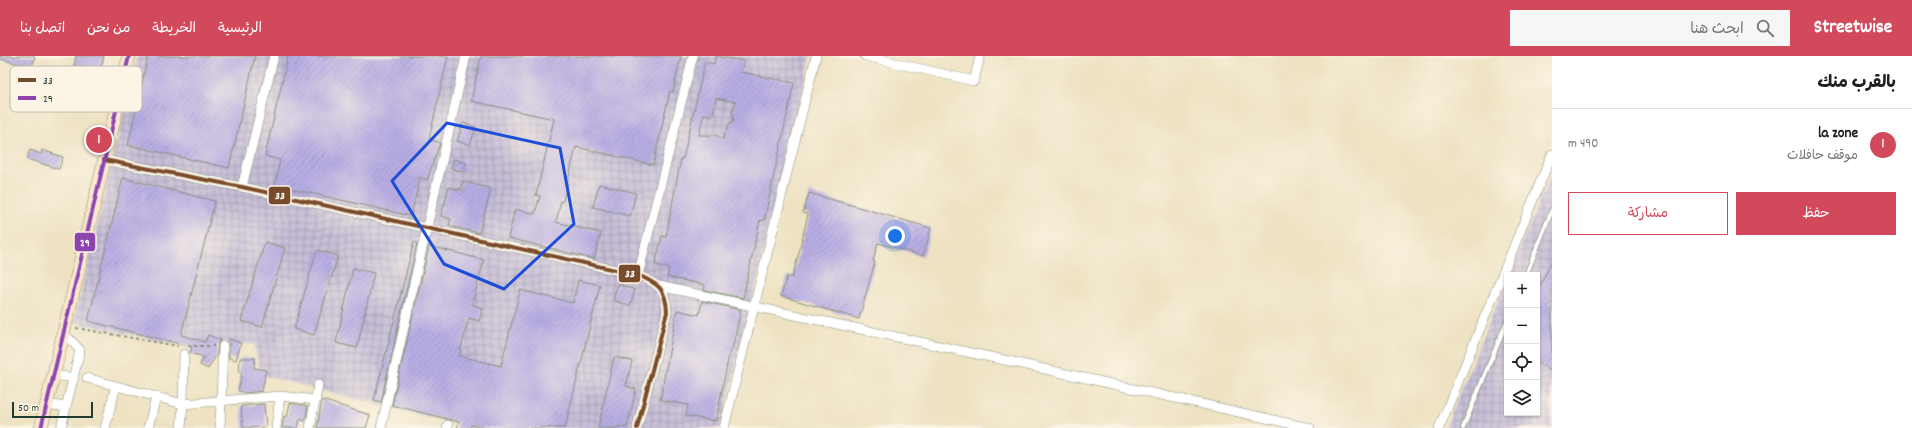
<!DOCTYPE html>
<html lang="ar">
<head>
<meta charset="utf-8">
<style>
  :root { --surface:#fff; --page:#f6f6f6; --text:#202124; --muted:#757577; --line:#e0e0e0; --accent:#d1495b }
  body { margin:0; font-family:Dekko,"Playpen Sans Arabic",sans-serif; background:var(--page); color:var(--text); direction:rtl }
  .controls { position:absolute; right:12px; bottom:12px; display:grid; overflow:hidden; border-radius:0px; box-shadow:0 1px 3px #0004 }
  .controls button { width:36px; height:36px; display:grid; place-items:center; padding:0; border:0; border-bottom:1px solid var(--line); background:var(--surface); color:var(--text); font:20px sans-serif }
  .scale { position:absolute; left:12px; bottom:10px; width:81px; box-sizing:border-box; padding-left:4px; border:2px solid #1f3d34; border-top:0; font-size:11px; line-height:14px; white-space:nowrap; color:#1f3d34; -webkit-text-stroke:3px #fcf5e5; paint-order:stroke }
  .you { position:absolute; left:895px; top:180px; width:14px; height:14px; margin:-10px; border:3px solid #fff; border-radius:50%; background:#1a73e8; box-shadow:0 0 0 6px #1a73e833 }
  .badge { display:grid; place-items:center; width:26px; height:26px; border-radius:50%; background:var(--accent); color:#fff; font-size:13px; font-weight:700 }
  .pin { position:absolute; translate:-50% -50%; border:2px solid #fff; box-shadow:0 1px 4px #0006 }
  .list { margin:0; padding:0; list-style:none }
  h2 { display:flex; justify-content:space-between; align-items:center; height:52px; margin:0; padding:0 16px; font-size:17px }
  h2 small { font-size:13px; font-weight:400; color:var(--muted) }
  .list li { display:grid; grid-template-columns:26px 1fr auto; gap:12px; align-items:center; box-sizing:border-box; height:72px; padding:0 16px; border-top:1px solid var(--line) }
  .list b { display:block; font-size:15px; white-space:nowrap }
  .list p { margin:0; font-size:13px; white-space:nowrap; color:var(--muted) }
  .list em { font-size:13px; font-style:normal; color:var(--muted) }
  .actions { display:flex; gap:8px; padding:12px 16px }
  .actions a { flex:1; padding:9px 0; border:1px solid var(--accent); border-radius:0px; text-align:center; font-size:14px; color:var(--accent) }
  .actions .main { background:var(--accent); color:#fff }
  .icon { flex:none; width:22px; height:22px; fill:none; stroke:currentColor; stroke-width:2; stroke-linecap:round; stroke-linejoin:round }
  .map { position:relative; flex:none; width:1552px; height:372px; overflow:hidden; direction:ltr }
  header { display:flex; align-items:center; gap:24px; box-sizing:border-box; height:56px; padding:0 20px; background:var(--accent); color:#fff }
  header strong { font-size:19px }
  nav { display:flex; gap:22px; margin-inline-start:auto; font-size:14px }
  .search { width:280px; height:36px; background:var(--page); display:flex; align-items:center; gap:10px; box-sizing:border-box; padding:0 14px; border-radius:0px; color:var(--muted); font-size:15px }
  main { display:flex }
  aside { flex:1; background:var(--surface) }
  .map>svg:first-child { display:block }
  .industrial { fill:url(#industrial-grid) }
  .building { fill:url(#building-hatch); fill-rule:evenodd }
  .lines { fill:none; stroke-linecap:round; stroke-linejoin:round }
  .service-casing { stroke:#86907b; stroke-width:6 }
  .minor-casing { stroke:#86907b; stroke-width:10 }
  .secondary-casing { stroke:#86907b; stroke-width:14 }
  .path { stroke:#86907b; stroke-width:2; stroke-dasharray:3 3; stroke-linecap:butt }
  .service { stroke:#fff; stroke-width:4.5 }
  .minor { stroke:#fff; stroke-width:9 }
  .secondary { stroke:#fde5c5; stroke-width:13 }
  .bus-1-casing { stroke:#fcf5e5; stroke-width:7 }
  .bus-2-casing { stroke:#fcf5e5; stroke-width:7 }
  .bus-1 { stroke:#7a4b2a; stroke-width:4 }
  .bus-2 { stroke:#8e44ad; stroke-width:4 }
  .marked { fill:none; stroke:#1d4ed8; stroke-width:3; stroke-linejoin:round }
  .key { fill:#fcf5e5; stroke:#babeb0; stroke-width:1 }
  .key-label { font-size:11px; fill:#1f3d34 }
  .line-badge { stroke:#fcf5e5; stroke-width:1.5 }
  .badge-label { font-size:11px; text-anchor:middle; font-weight:bold; fill:#fff }
</style>
</head>
<body>
<header>
<strong>Streetwise</strong>
<div class="search"><svg class="icon" aria-label="search" viewBox="0 0 24 24"><circle cx="10" cy="10" r="6"/><path d="M15 15l6 6"/></svg>ابحث هنا</div>
<nav><a>الرئيسية</a><a>الخريطة</a><a>من نحن</a><a>اتصل بنا</a></nav>
</header>
<main>
<aside>
<h2>بالقرب منك<small></small></h2>
<ul class="list">
<li><span class="badge">1</span><div><b>la zone</b><p>موقف حافلات</p></div><em>490 m</em></li>
</ul>
<div class="actions"><a class="main">حفظ</a><a>مشاركة</a></div>
</aside>
<div class="map">
<svg width="1552" height="372" viewBox="0 0 1552 372">
  <defs>
    <pattern id="industrial-grid" width="8" height="8" patternUnits="userSpaceOnUse"><rect width="8" height="8" fill="#c8bfd8"/><path d="M0 4h8M4 0v8" fill="none" stroke="#a29cb0"/></pattern>
    <pattern id="building-hatch" width="6" height="6" patternUnits="userSpaceOnUse"><rect width="6" height="6" fill="#b9aee5"/><path d="M-1 1l2-2M0 6l6-6M5 7l2-2" fill="none" stroke="#968fba"/></pattern>
  </defs>
  <rect width="100%" height="100%" fill="#fcf5e5"/>
  <filter id="ink" filterUnits="userSpaceOnUse"><feTurbulence type="fractalNoise" baseFrequency=".025" numOctaves="2"/><feDisplacementMap in="SourceGraphic" scale="8" xChannelSelector="R" yChannelSelector="G"/><feConvolveMatrix kernelMatrix="1 2 1 2 8 2 1 2 1" color-interpolation-filters="sRGB"/></filter>
  <filter id="wash" filterUnits="userSpaceOnUse"><feTurbulence type="fractalNoise" baseFrequency=".012" numOctaves="4" result="noise"/><feDisplacementMap in="SourceGraphic" scale="16" xChannelSelector="R" yChannelSelector="G"/><feGaussianBlur stdDeviation="0.9" result="paint"/><feColorMatrix in="noise" values="0 0 0 0 0 0 0 0 0 0 0 0 0 0 0 0 0 1.4 0 .05"/><feComposite in="paint" operator="in"/></filter>
  <g filter="url(#wash)">
    <rect width="100%" height="100%" fill="#eee2c2"/>
    <path class="industrial" d="M137,0h674l-90,372h-249l-211,-53 -7,-31 -74,1 -106,-23z
      M1552,115v257h-107l62,-149v134h30v-138h-28z"/>
    <g id="blocks">
      <path class="building" d="M0,0h35l-3,11 -32,-8z
        M76,0h28l-6,23 -17,-4 2,-7 -9,-2z
        M148,0h107l-26,112 -101,-23z
        M288,0h160l-19,83 11,4 -13,37 -7,-3 -9,39 -136,-31 5,-25 -15,-4z
        M481,0h200l-8,36 -3,-1 -17,74 -77,-18 -13,54h-2l-5,21 45,11 -7,26 -86,-21 7,-29 20,5 5,-18 -4,-1 18,-76 -83,-18z
        M716,0l28,5 -3,11 53,11 -30,138 -4,-1 -17,78 -39,-8 1,-5 -38,-8 2,-9 -14,-3 7,-29 4,1 15,-79 2,1 22,-97 9,2zM716,42l20,4 -4,10 2,9 -5,3 -6,15 -7,-4h-17l5,-21 9,2z
        M463,67l13,4 -6,18 -13,-4z
        M30,94l11,4 1,-4 21,7 -4,12 -32,-10z
        M454,103l12,4 -3,9 -12,-4z
        M123,122l92,23 -34,134 24,7 3,-7 13,5 -3,3 -1,11 -9,15 -8,-4 4,-8 -14,-4 2,-6 -104,-26z
        M463,125l28,8 -12,44 -30,-7 2,-7 -10,-3 8,-29 11,3z
        M599,128l37,9 -6,23 -37,-9z
        M809,137l122,35 -8,28 -45,-13 -5,18 2,1 -16,57 -78,-23 6,-20 5,2 7,-25 9,-39 -5,-1z
        M265,186l20,6 -23,79 -21,-6z
        M414,186l3,1 -36,159 -7,-2z
        M429,190l55,14 -12,44 11,4 -4,13 -10,-3 -10,38 42,10 19,-76 53,13 5,-23 22,5 -35,143h-80l-14,-3 -1,3h-13l2,-6 -67,-17z
        M317,194l21,6 -24,79 -20,-6z
        M1552,204v111l-15,-8v-71z
        M353,212l21,5 -17,75 -21,-5z
        M618,228l17,6 -5,16 -17,-6z
        M702,245l39,9 -9,40 -2,-1 -14,72 -30,-5 2,-11 -28,-5 17,-90 22,5z
        M229,283l12,4 -5,17 -7,-2z
        M614,301l18,4 -6,25 10,3 -9,39 -8,-2v2h-21z
        M240,302h15l-1,10 12,2 -4,21 -16,2 -8,-2 4,-19h-3z
        M322,344l48,15 -4,13h-49z
        M290,347l18,3 -3,15 -5,-2 -2,9h-16l2,-12 3,1z
        M264,348l2,23 -23,1 -2,-22z"/>
    </g>
  </g>
  <g filter="url(#ink)">
    <use href="#blocks" fill-opacity="0" stroke="#86907b" stroke-width="1"/>
    <g class="lines">
      <g class="service-casing">
        <path id="service" d="M1526,219l26,-65
          M1463,372l44,-107"/>
      </g>
      <g class="minor-casing">
        <path id="minor" d="M865,0l109,25 6,-25
          M104,104l138,27 396,88c20,9 28,13 29,37l-30,116
          M242,131l32,-131
          M638,219l55,-219
          M659,230l336,72 315,70
          M53,319l21,3
          M87,322l96,26 97,-8 36,4
          M47,348l19,3
          M61,372l19,-78 -17,-18
          M105,372l11,-42
          M148,372l8,-31
          M181,372l2,-24 1,-50
          M220,372l3,-82
          M276,372l4,-32
          M310,372l8,-43
          M381,372l85,-372
          M447,372l1,-3
          M724,372l92,-372
          M1439,372l113,-274"/>
      </g>
      <g class="secondary-casing">
        <path id="secondary" d="M41,372l88,-372"/>
      </g>
      <path class="path" d="M76,272l102,18
        M188,290h26"/>
      <use href="#service" class="service"/>
      <use href="#minor" class="minor"/>
      <use href="#secondary" class="secondary"/>
      <g class="bus-1-casing">
        <path id="bus-1" d="M104,104l138,27 396,88c20,9 28,13 29,37l-30,116"/>
      </g>
      <g class="bus-2-casing">
        <path id="bus-2" d="M41,372l88,-372"/>
      </g>
      <use href="#bus-1" class="bus-1"/>
      <use href="#bus-2" class="bus-2"/>
    </g>
  </g>
  <path class="marked" d="M447,67l113,25 14,76 -70,65 -60,-25 -52,-83z"/>
  <rect x="10" y="10" width="132" height="46" rx="6" class="key"/>
  <rect x="18" y="22" width="18" height="4" fill="#7a4b2a"/>
  <rect x="18" y="40" width="18" height="4" fill="#8e44ad"/>
  <g class="key-label">
    <text x="43" y="28">33</text>
    <text x="43" y="46">29</text>
  </g>
  <g class="line-badge">
    <rect x="268" y="130" width="23" height="19" rx="4" fill="#7a4b2a"/>
    <rect x="74" y="176" width="22" height="20" rx="4" fill="#8e44ad"/>
    <rect x="618" y="208" width="23" height="19" rx="4" fill="#7a4b2a"/>
  </g>
  <g class="badge-label">
    <text x="280" y="143">33</text>
    <text x="85" y="190">29</text>
    <text x="630" y="221">33</text>
  </g>
</svg>
<div class="controls">
<button>+</button>
<button>−</button>
<button><svg class="icon" aria-label="locate" viewBox="0 0 24 24"><circle cx="12" cy="12" r="6"/><path d="M12 2v4M12 18v4M2 12h4M18 12h4"/></svg></button>
<button><svg class="icon" aria-label="layers" viewBox="0 0 24 24"><path d="M12 4l9 5-9 5-9-5zM3 14l9 5 9-5"/></svg></button>
</div>
<div class="scale">50 m</div>
<div class="you"></div>
<div class="pin badge" style="left:99px;top:84px">1</div>
</div>
</main>
</body>
</html>
